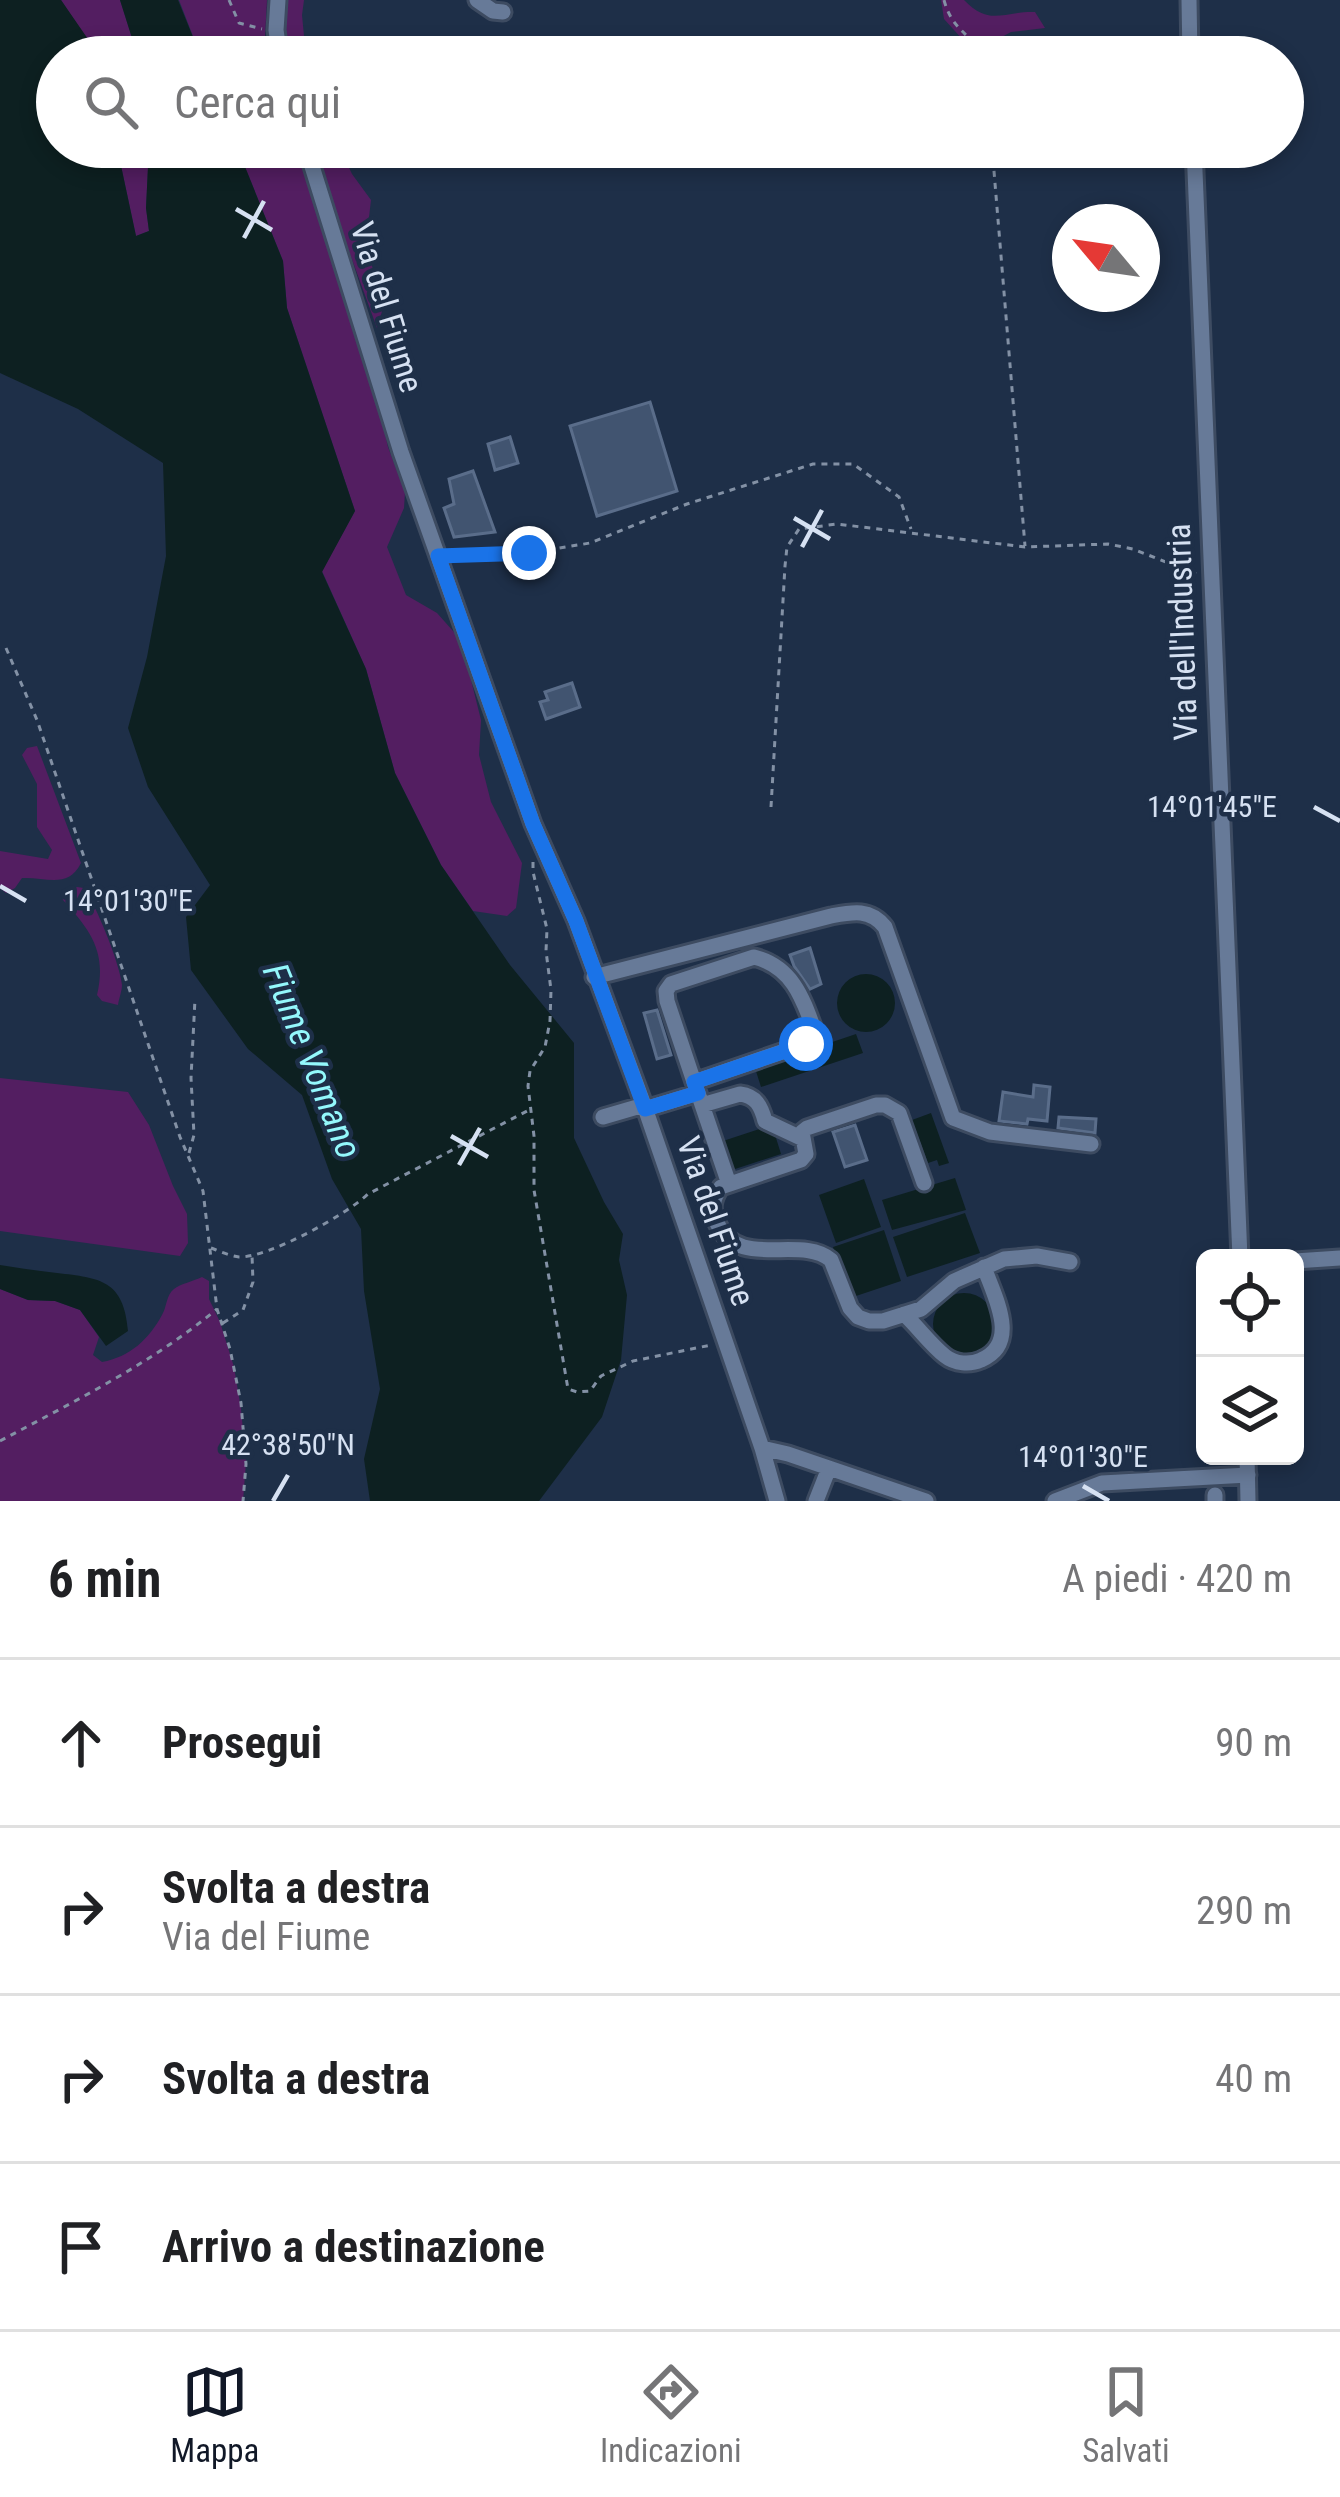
<!DOCTYPE html>
<html lang="it">
<head>
<meta charset="utf-8">
<style>
  :root { --surface:#fff; --page:#f6f6f6; --text:#202124; --muted:#757577; --line:#e0e0e0; --accent:#111827 }
  body { margin:0; font-family:"Roboto Condensed",sans-serif; background:var(--page); color:var(--text) }
  .controls { position:absolute; right:36px; bottom:36px; display:grid; overflow:hidden; border-radius:18px; box-shadow:0 6px 18px #0003 }
  .controls button { width:108px; height:108px; display:grid; place-items:center; padding:0; border:0; border-bottom:3px solid var(--line); background:var(--surface); color:var(--text); font:60px sans-serif }
  .compass { position:absolute; left:1052px; top:204px; width:108px; height:108px; border-radius:50%; background:var(--surface); box-shadow:0 6px 18px #0003; rotate:299deg }
  .stop { position:absolute; width:36px; height:36px; margin:-27px; border:9px solid #1a73e8; border-radius:50%; background:#fff }
  .stop.end { background:#1a73e8; border-color:#fff; box-shadow:0 3px 12px #0008 }
  .list { margin:0; padding:0; list-style:none }
  h2 { display:flex; justify-content:space-between; align-items:center; height:156px; margin:0; padding:0 48px; font-size:51px }
  h2 small { font-size:39px; font-weight:400; color:var(--muted) }
  .list li { display:grid; grid-template-columns:78px 1fr auto; gap:36px; align-items:center; box-sizing:border-box; height:168px; padding:0 48px; border-top:3px solid var(--line) }
  .list b { display:block; font-size:45px; white-space:nowrap }
  .list p { margin:0; font-size:39px; white-space:nowrap; color:var(--muted) }
  .list em { font-size:39px; font-style:normal; color:var(--muted) }
  .icon { flex:none; width:66px; height:66px; fill:none; stroke:currentColor; stroke-width:2; stroke-linecap:round; stroke-linejoin:round }
  .map { position:relative; flex:none; width:1340px; height:1501px; overflow:hidden }
  .search { position:absolute; background:var(--surface); box-shadow:0 6px 18px #0003; left:36px; right:36px; top:36px; height:132px; display:flex; align-items:center; gap:30px; box-sizing:border-box; padding:0 42px; border-radius:66px; color:var(--muted); font-size:45px }
  .sheet { height:828px; background:var(--surface) }
  nav { display:flex; justify-content:space-around; align-items:center; box-sizing:border-box; height:168px; border-top:3px solid var(--line); background:var(--surface); font-size:33px; color:var(--muted) }
  nav a { display:grid; justify-items:center; gap:6px }
  nav .on { color:var(--accent) }
  .map>svg:first-child { display:block }
  .green { fill:#531e61 }
  .water { fill:#0d2021 }
  .building { fill:#415470; stroke:#5a6d8a; stroke-width:3 }
  .lines { fill:none; stroke-linecap:round; stroke-linejoin:round }
  .minor-casing { stroke:#3d4b61; stroke-width:21 }
  .path { stroke:#8391a5; stroke-width:3; stroke-dasharray:6 6; stroke-linecap:butt }
  .minor { stroke:#677a98; stroke-width:15 }
  .route { stroke:#1a73e8; stroke-width:15 }
  .ticks { fill:none; stroke:#d6e1f2; stroke-width:4.5 }
  .labels { text-anchor:middle; dominant-baseline:central; stroke-width:9; stroke-linejoin:round; paint-order:stroke }
  .street-label { font-size:33px; fill:#d6e1f2; stroke:#1e2f48 }
  .water-label { font-size:36px; font-style:italic; fill:#94f8fc; stroke:#1e2f48 }
  .ticks-label { font-size:30px; text-anchor:middle; fill:#d6e1f2; stroke:#1e2f48; stroke-width:9; stroke-linejoin:round; paint-order:stroke }
</style>
</head>
<body>
<div class="map">
<svg width="1340" height="1501" viewBox="0 0 1340 1501">
  <rect width="100%" height="100%" fill="#1e2f48"/>
  <path class="green" d="M61,0h59l18,57h-39z
    M179,0h88l-2,37 7,20h-71z
    M281,0h23l-2,15 4,42h-23z
    M941,0h23c26,27 38,11 71,12l10,16 -34,4 -37,20 -30,-33z
    M117,147h32l-3,61 3,23 -13,5z
    M237,147h65l71,233 15,67 17,45 -1,16 -17,39 19,48 31,18 24,27 20,80 -2,35 12,47 31,61 -6,45 -9,8 -34,-5 -32,-46 -46,-92 -29,-104 -44,-98 33,-60 -68,-203 -4,-47z
    M311,147h28l13,27 19,26 -5,43 17,65 -6,20z
    M37,746l44,117c-13,26 -34,14 -59,15l-7,10 -9,5 -6,-5v-37l48,8 4,-9 -15,-23v-43l-15,-29 5,-7z
    M77,887l7,1c12,17 36,76 38,97 0,6 -3,13 -4,20l-16,-4 -5,-6c10,-43 -6,-64 -34,-95l-1,-4z
    M0,1078l128,14 21,33 24,61 14,28 1,29 -8,13 -180,-25z
    M202,1277l7,4v18l11,23 14,45 7,42 5,53 -3,39h-243v-212l28,11 27,1 25,9 19,27 -6,18 9,7c28,-5 47,-23 60,-47 5,-8 4,-20 12,-26 6,-5 20,-8 28,-12z"/>
  <path class="water" d="M0,0h61l38,55v2h-42v90h60l19,89 13,-5 -3,-23 3,-61h88l46,114 4,47 68,203 -33,61 44,97 29,104 46,92 69,100 64,78v95l30,64 19,32 -4,26 8,35 -6,65 -19,57 -63,84h-169l-6,-42 16,-70 -16,-98 -3,-62 -29,-50 -30,-84 -54,-46 -57,-79 -5,-53 24,-32 -62,-98 -20,-59 19,-71 19,-101 -3,-93 -85,-54 -78,-36z
    M120,0h58l23,57h-63z
    M837 1003a29 29 0 1 1 58 0a29 29 0 1 1-58 0Z
    M856,1034l7,19 -102,34 -6,-19z
    M931,1113l18,50 -10,3 -2,-6 -9,3 -16,-43z
    M772,1125l9,29 -49,16 -9,-29z
    M955,1178l11,32 -74,20 -10,-30z
    M864,1179l17,48 -45,16 -17,-48z
    M965,1213l15,40 -73,24 -14,-40z
    M884,1230l17,51 -51,17 -17,-51z
    M0,1265c19,3 38,6 57,8 43,5 67,7 71,58l-22,15 -26,-36 -25,-9 -27,-1 -28,-11z
    M933 1324a31 31 0 1 1 62 0a31 31 0 1 1-62 0Z"/>
  <path class="building" d="M650,402l27,89 -80,25 -27,-90z
    M510,437l8,26 -23,7 -7,-26z
    M473,471l22,61 -41,5 -10,-29 10,-4 -5,-25z
    M572,683l8,24 -34,12 -6,-17 8,-2 -3,-8z
    M810,948l11,36 -11,5 -16,-23 -4,-11z
    M657,1010l14,45 -14,4 -13,-46z
    M1034,1085l16,2 -3,34 -19,-2 -1,5 -28,-3 4,-29 30,5z
    M1059,1117l37,2 -1,14 -37,-5z
    M855,1125l12,35 -22,7 -12,-35z"/>
  <g class="lines">
    <g class="minor-casing">
      <path id="minor" d="M278,0l-2,30 4,27
        M477,0l16,11 10,1
        M1189,0l1,57
        M306,147l95,305 132,372 43,97 68,184 118,343 15,53
        M1194,147l46,1111
        M594,977l237,-61c21,-4 39,-8 54,11l68,191 37,14 101,12
        M694,1082l111,-38 8,-5 2,-7c-12,-33 -22,-65 -61,-75l-83,27 -5,7 1,10 27,81 4,11 31,91
        M702,1105l38,-11c16,2 21,12 25,27l38,18
        M645,1109l53,-16
        M603,1117l41,-12
        M924,1183l-25,-70 -14,-8h-9l-69,23 -5,4 4,22 -5,6 -80,27c-9,12 -10,23 -4,36 21,48 83,11 114,37l19,48 8,9 11,4h14l38,-12 33,-28 50,-22 33,-3 33,6
        M1295,1261l45,-3
        M904,1314c14,13 26,30 41,42 10,8 25,9 36,4 40,-17 13,-64 3,-93
        M762,1448l26,6 138,47
        M1247,1456l1,45
        M1215,1495v6
        M816,1501l13,-33
        M1055,1501l47,-18 146,-8"/>
    </g>
    <path class="path" d="M229,0l10,23 23,6
      M944,0c8,30 25,32 40,57
      M992,147l33,399
      M452,555l77,-2 61,-10 97,-39 126,-40h40l46,33 12,32
      M6,648l31,72 143,417 23,54 14,118 13,40 11,54 5,61 -3,37
      M771,807l14,-241 2,-19 12,-18 38,-5 188,23 83,-3 25,5 63,25
      M533,862v10l14,57 -1,22 5,39 -1,31 -5,26 -15,24 -2,15 6,50v54l34,199 9,3 13,-1 11,-15 32,-15 78,-16
      M189,1153l5,-18 -3,-57 4,-79
      M211,1248c8,3 19,8 28,9 29,1 107,-42 129,-63l161,-84
      M223,1323l20,-13 10,-28 -1,-27
      M0,1441c75,-40 152,-78 217,-132"/>
    <use href="#minor" class="minor"/>
  </g>
  <g class="lines">
    <path class="route" d="M529,553l-91,3 95,268 43,97 69,188 53,-16 -4,-11 112,-38"/>
  </g>
  <path class="ticks" d="M236,209l36,21M244,238l20,-37M794,518l36,21M802,547l20,-37M1314,807l26,14M0,886l26,15M451,1136l37,21M459,1165l21,-37M1083,1486l26,15M273,1501l15,-26"/>
  <g class="labels">
    <g class="street-label">
      <text transform="translate(387 307) rotate(73)">Via del Fiume</text>
      <text transform="translate(1182 632) rotate(-92)">Via dell'Industria</text>
      <text transform="translate(716 1221) rotate(71)">Via del Fiume</text>
    </g>
    <g class="water-label">
      <text transform="translate(312 1061) rotate(68)">Fiume Vomano</text>
    </g>
  </g>
  <g class="ticks-label">
    <text x="1212" y="817">14°01'45"E</text>
    <text x="128" y="911">14°01'30"E</text>
    <text x="288" y="1455">42°38'50"N</text>
    <text x="1083" y="1467">14°01'30"E</text>
  </g>
</svg>
<div class="controls">
<button><svg class="icon" aria-label="locate" viewBox="0 0 24 24"><circle cx="12" cy="12" r="6"/><path d="M12 2v4M12 18v4M2 12h4M18 12h4"/></svg></button>
<button><svg class="icon" aria-label="layers" viewBox="0 0 24 24"><path d="M12 4l9 5-9 5-9-5zM3 14l9 5 9-5"/></svg></button>
</div>
<svg class="compass" viewBox="-18 -18 36 36"><path d="M0-13l5 13h-10z" fill="#e53935"/><path d="M0 13l5-13h-10z" fill="#757577"/></svg>
<div class="stop" style="left:806px;top:1044px"></div>
<div class="stop end" style="left:529px;top:553px"></div>
<div class="search"><svg class="icon" aria-label="search" viewBox="0 0 24 24"><circle cx="10" cy="10" r="6"/><path d="M15 15l6 6"/></svg>Cerca qui</div>
</div>
<section class="sheet">
<h2>6 min<small>A piedi · 420 m</small></h2>
<ul class="list">
<li><svg class="icon" aria-label="ahead" viewBox="0 0 24 24"><path d="M12 20V5M6 11l6-6 6 6"/></svg><div><b>Prosegui</b></div><em>90 m</em></li>
<li><svg class="icon" aria-label="right" viewBox="0 0 24 24"><path d="M7 20v-9h11M14 6l5 5-5 5"/></svg><div><b>Svolta a destra</b><p>Via del Fiume</p></div><em>290 m</em></li>
<li><svg class="icon" aria-label="right" viewBox="0 0 24 24"><path d="M7 20v-9h11M14 6l5 5-5 5"/></svg><div><b>Svolta a destra</b></div><em>40 m</em></li>
<li><svg class="icon" aria-label="arrive" viewBox="0 0 24 24"><path d="M6 21V4h12l-3 4 3 4H6"/></svg><div><b>Arrivo a destinazione</b></div></li>
</ul>
</section>
<nav>
<a class="on"><svg class="icon" aria-label="map" viewBox="0 0 24 24"><path d="M3 6l6-2 6 2 6-2v14l-6 2-6-2-6 2zM9 4v14M15 6v14"/></svg>Mappa</a>
<a><svg class="icon" aria-label="directions" viewBox="0 0 24 24"><path d="M12 3l9 9-9 9-9-9zM9 14v-3h6M13 9l2 2-2 2"/></svg>Indicazioni</a>
<a><svg class="icon" aria-label="saved" viewBox="0 0 24 24"><path d="M7 4h10v16l-5-4-5 4z"/></svg>Salvati</a>
</nav>
</body>
</html>
